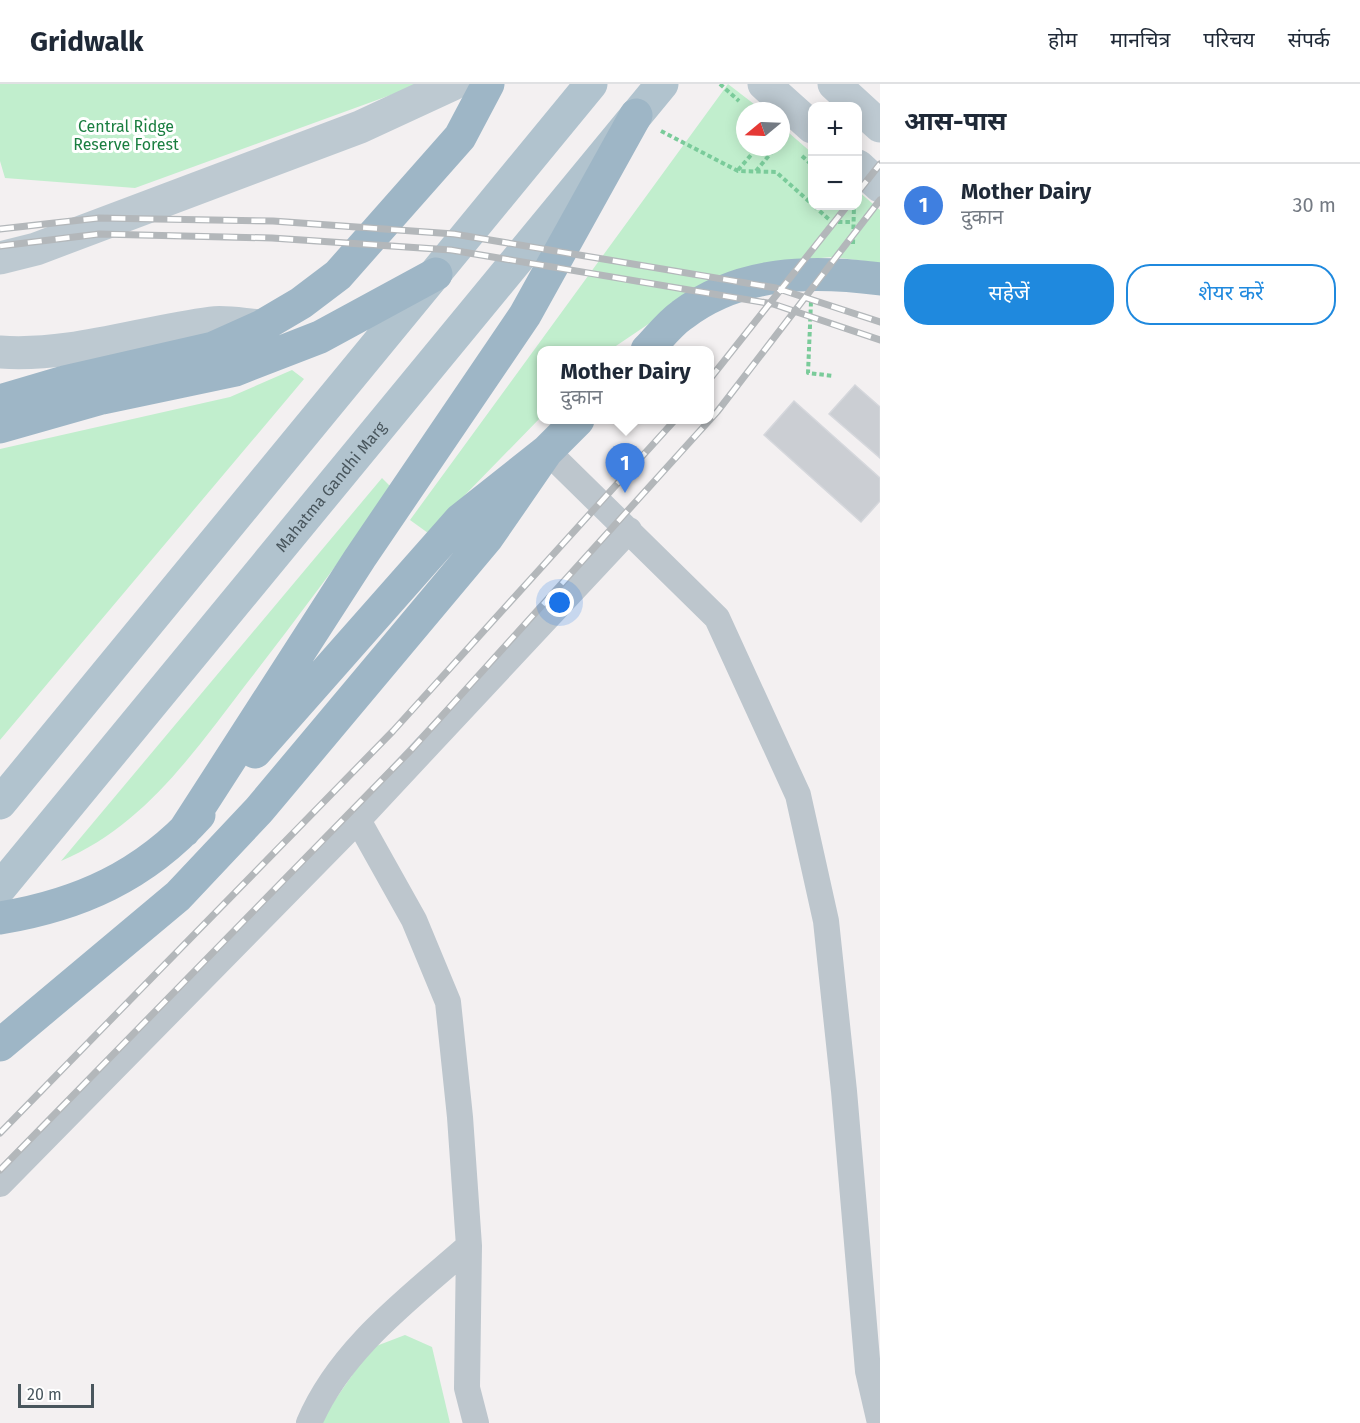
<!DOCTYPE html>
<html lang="hi">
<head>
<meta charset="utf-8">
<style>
  :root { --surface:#fff; --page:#f2f2f3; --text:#1f2937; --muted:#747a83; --line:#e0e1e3; --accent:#1f89de }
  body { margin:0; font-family:"Fira Sans","Noto Sans Devanagari",sans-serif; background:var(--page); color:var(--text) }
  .controls { position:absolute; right:18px; top:18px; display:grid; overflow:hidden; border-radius:12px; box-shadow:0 3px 15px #0003 }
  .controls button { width:54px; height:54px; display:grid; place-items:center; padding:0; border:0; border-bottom:2px solid var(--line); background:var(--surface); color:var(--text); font:30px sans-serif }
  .compass { position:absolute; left:736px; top:18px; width:54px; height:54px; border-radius:50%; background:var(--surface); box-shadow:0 3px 15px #0003; rotate:251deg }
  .scale { position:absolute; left:18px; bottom:15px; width:76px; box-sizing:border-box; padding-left:6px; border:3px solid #49565d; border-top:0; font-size:16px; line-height:21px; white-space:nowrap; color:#49565d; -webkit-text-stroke:4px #fff; paint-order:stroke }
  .you { position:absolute; left:560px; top:519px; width:21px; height:21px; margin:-15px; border:4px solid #fff; border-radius:50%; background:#1a73e8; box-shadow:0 0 0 9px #1a73e833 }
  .badge { display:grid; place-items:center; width:39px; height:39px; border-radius:50%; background:var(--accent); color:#fff; font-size:20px; font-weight:700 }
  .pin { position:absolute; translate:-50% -50px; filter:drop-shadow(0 2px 3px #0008) }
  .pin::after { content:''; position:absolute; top:32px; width:21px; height:18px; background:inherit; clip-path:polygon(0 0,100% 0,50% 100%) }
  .popup { position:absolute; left:537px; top:262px; width:177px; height:78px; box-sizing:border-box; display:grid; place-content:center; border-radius:12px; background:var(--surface); filter:drop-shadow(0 2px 4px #0005); font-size:20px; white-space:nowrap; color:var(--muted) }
  .popup b { font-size:22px; color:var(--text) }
  .popup::after { content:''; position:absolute; left:50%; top:100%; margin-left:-12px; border:12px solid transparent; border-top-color:var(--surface) }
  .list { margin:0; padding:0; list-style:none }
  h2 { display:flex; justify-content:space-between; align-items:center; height:78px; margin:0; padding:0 24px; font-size:26px }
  h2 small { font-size:20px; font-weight:400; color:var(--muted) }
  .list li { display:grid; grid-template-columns:39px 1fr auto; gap:18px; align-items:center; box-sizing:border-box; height:84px; padding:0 24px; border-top:2px solid var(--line) }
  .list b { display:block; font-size:22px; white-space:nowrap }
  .list p { margin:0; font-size:20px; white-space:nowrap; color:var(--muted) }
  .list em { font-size:20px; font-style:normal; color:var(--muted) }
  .actions { display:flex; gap:12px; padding:18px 24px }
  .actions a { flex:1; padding:14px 0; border:2px solid var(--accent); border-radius:24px; text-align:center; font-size:21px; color:var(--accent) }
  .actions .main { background:var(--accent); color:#fff }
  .map { position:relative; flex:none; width:880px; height:1339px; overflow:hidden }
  header { display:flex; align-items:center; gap:36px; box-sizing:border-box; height:84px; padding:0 30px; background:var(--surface); border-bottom:2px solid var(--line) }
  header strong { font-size:28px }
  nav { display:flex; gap:33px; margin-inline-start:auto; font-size:21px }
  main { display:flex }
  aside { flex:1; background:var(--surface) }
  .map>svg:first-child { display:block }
  .green { fill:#c1eecd }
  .building { fill:#cbced3; stroke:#d5d7dc; stroke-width:1.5 }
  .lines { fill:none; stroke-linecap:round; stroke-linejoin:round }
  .path { stroke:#7acb9a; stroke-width:4; stroke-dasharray:4.5 3; stroke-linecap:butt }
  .minor { stroke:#bdc6cd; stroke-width:26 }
  .secondary { stroke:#bdc9d1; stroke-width:33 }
  .primary { stroke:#b1c3ce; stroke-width:33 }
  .trunk { stroke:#9eb6c6; stroke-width:33 }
  .rail-casing { stroke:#b3b7ba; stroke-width:7 }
  .rail { stroke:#fff; stroke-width:4.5; stroke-dasharray:14; stroke-linecap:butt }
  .labels { text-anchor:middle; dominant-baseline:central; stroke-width:6; stroke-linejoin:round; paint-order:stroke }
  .park-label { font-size:16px; fill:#1a7e40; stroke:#fff }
  .street-label { font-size:16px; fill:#49565d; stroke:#fff }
</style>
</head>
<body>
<header>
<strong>Gridwalk</strong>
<nav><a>होम</a><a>मानचित्र</a><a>परिचय</a><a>संपर्क</a></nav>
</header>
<main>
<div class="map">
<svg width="880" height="1339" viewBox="0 0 880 1339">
  <rect width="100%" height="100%" fill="#f3f0f1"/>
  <path class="green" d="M0,0h421l-286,104 -130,-10 -5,-17z
    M728,0l35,27h-18v36h36v-21l31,27v53h46v-15l22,19v53l-48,-6 -68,6 -80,37 -74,50h-69v67l-113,116 -18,-13z
    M292,286l12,9 -304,361v-291l230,-52z
    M382,394l11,11c-49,65 -96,130 -146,194 -53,69 -103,143 -186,178z
    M405,1251l27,12 18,76h-131l52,-75z"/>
  <path class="building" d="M855,301l25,22v51l-51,-44z
    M794,317l86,77v23l-19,21 -97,-87z"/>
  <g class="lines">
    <path class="path" d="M720,0l19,17
      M661,47l77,40 38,1 36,32
      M802,72l10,9
      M738,86l20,-23
      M756,87l20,-24
      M814,122l18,16h21
      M853,160l1,-38
      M811,218l-3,71 26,3"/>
    <path class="minor" d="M547,367l170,167 81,177 28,126 18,170 24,280 12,52
      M358,736l56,100 34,82 12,115 9,129 -2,142 9,35
      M0,1100l358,-364 271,-290
      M309,1339c31,-74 101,-125 160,-177"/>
    <path class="secondary" d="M764,0l48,43
      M834,0l46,42
      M858,82l22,20
      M0,174l36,-9 324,-122 93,-43
      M0,268c71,5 141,-20 211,-29 16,-2 34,2 51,3"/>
    <g class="primary">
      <path d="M0,719l591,-719"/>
      <path id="s1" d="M0,804l662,-804"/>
    </g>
    <path class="trunk" d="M647,266c11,-11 22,-26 35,-35 58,-44 129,-45 198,-36
      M0,317l64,-19 149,-34 49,-22 39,-23 37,-28 122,-138 28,-53
      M0,343l102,-29 133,-28 85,-33 116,-63
      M255,668l205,-232 87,-69 31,-31
      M184,747l176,-273 165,-243 111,-200
      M0,834c79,-13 144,-42 199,-103
      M0,961l178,-149 81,-86 228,-272 60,-87"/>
    <g class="rail-casing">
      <path id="rail" d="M858,108l22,-28
        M0,145l99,-11 174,3 181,13 322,54 104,34
        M0,162l99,-12 173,4 179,12 322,54 107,36
        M709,296l138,-174
        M0,1049l393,-402 282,-311
        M0,1086l412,-421 305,-337 163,-212"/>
    </g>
    <use href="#rail" class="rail"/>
  </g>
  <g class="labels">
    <g class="park-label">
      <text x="126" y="42">Central Ridge<tspan x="126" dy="18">Reserve Forest</tspan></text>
    </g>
    <g class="street-label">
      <text stroke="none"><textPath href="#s1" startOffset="520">Mahatma Gandhi Marg</textPath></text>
    </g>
  </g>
</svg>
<div class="controls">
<button>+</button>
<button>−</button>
</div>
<svg class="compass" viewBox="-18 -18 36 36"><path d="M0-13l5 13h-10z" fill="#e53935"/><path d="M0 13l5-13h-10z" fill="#747a83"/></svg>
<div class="scale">20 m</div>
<div class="you"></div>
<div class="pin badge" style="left:625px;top:409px;background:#3f7fe0">1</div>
<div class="popup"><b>Mother Dairy</b>दुकान</div>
</div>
<aside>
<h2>आस-पास<small></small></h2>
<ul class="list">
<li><span class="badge" style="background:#3f7fe0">1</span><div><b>Mother Dairy</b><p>दुकान</p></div><em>30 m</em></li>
</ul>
<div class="actions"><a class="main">सहेजें</a><a>शेयर करें</a></div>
</aside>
</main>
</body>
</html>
